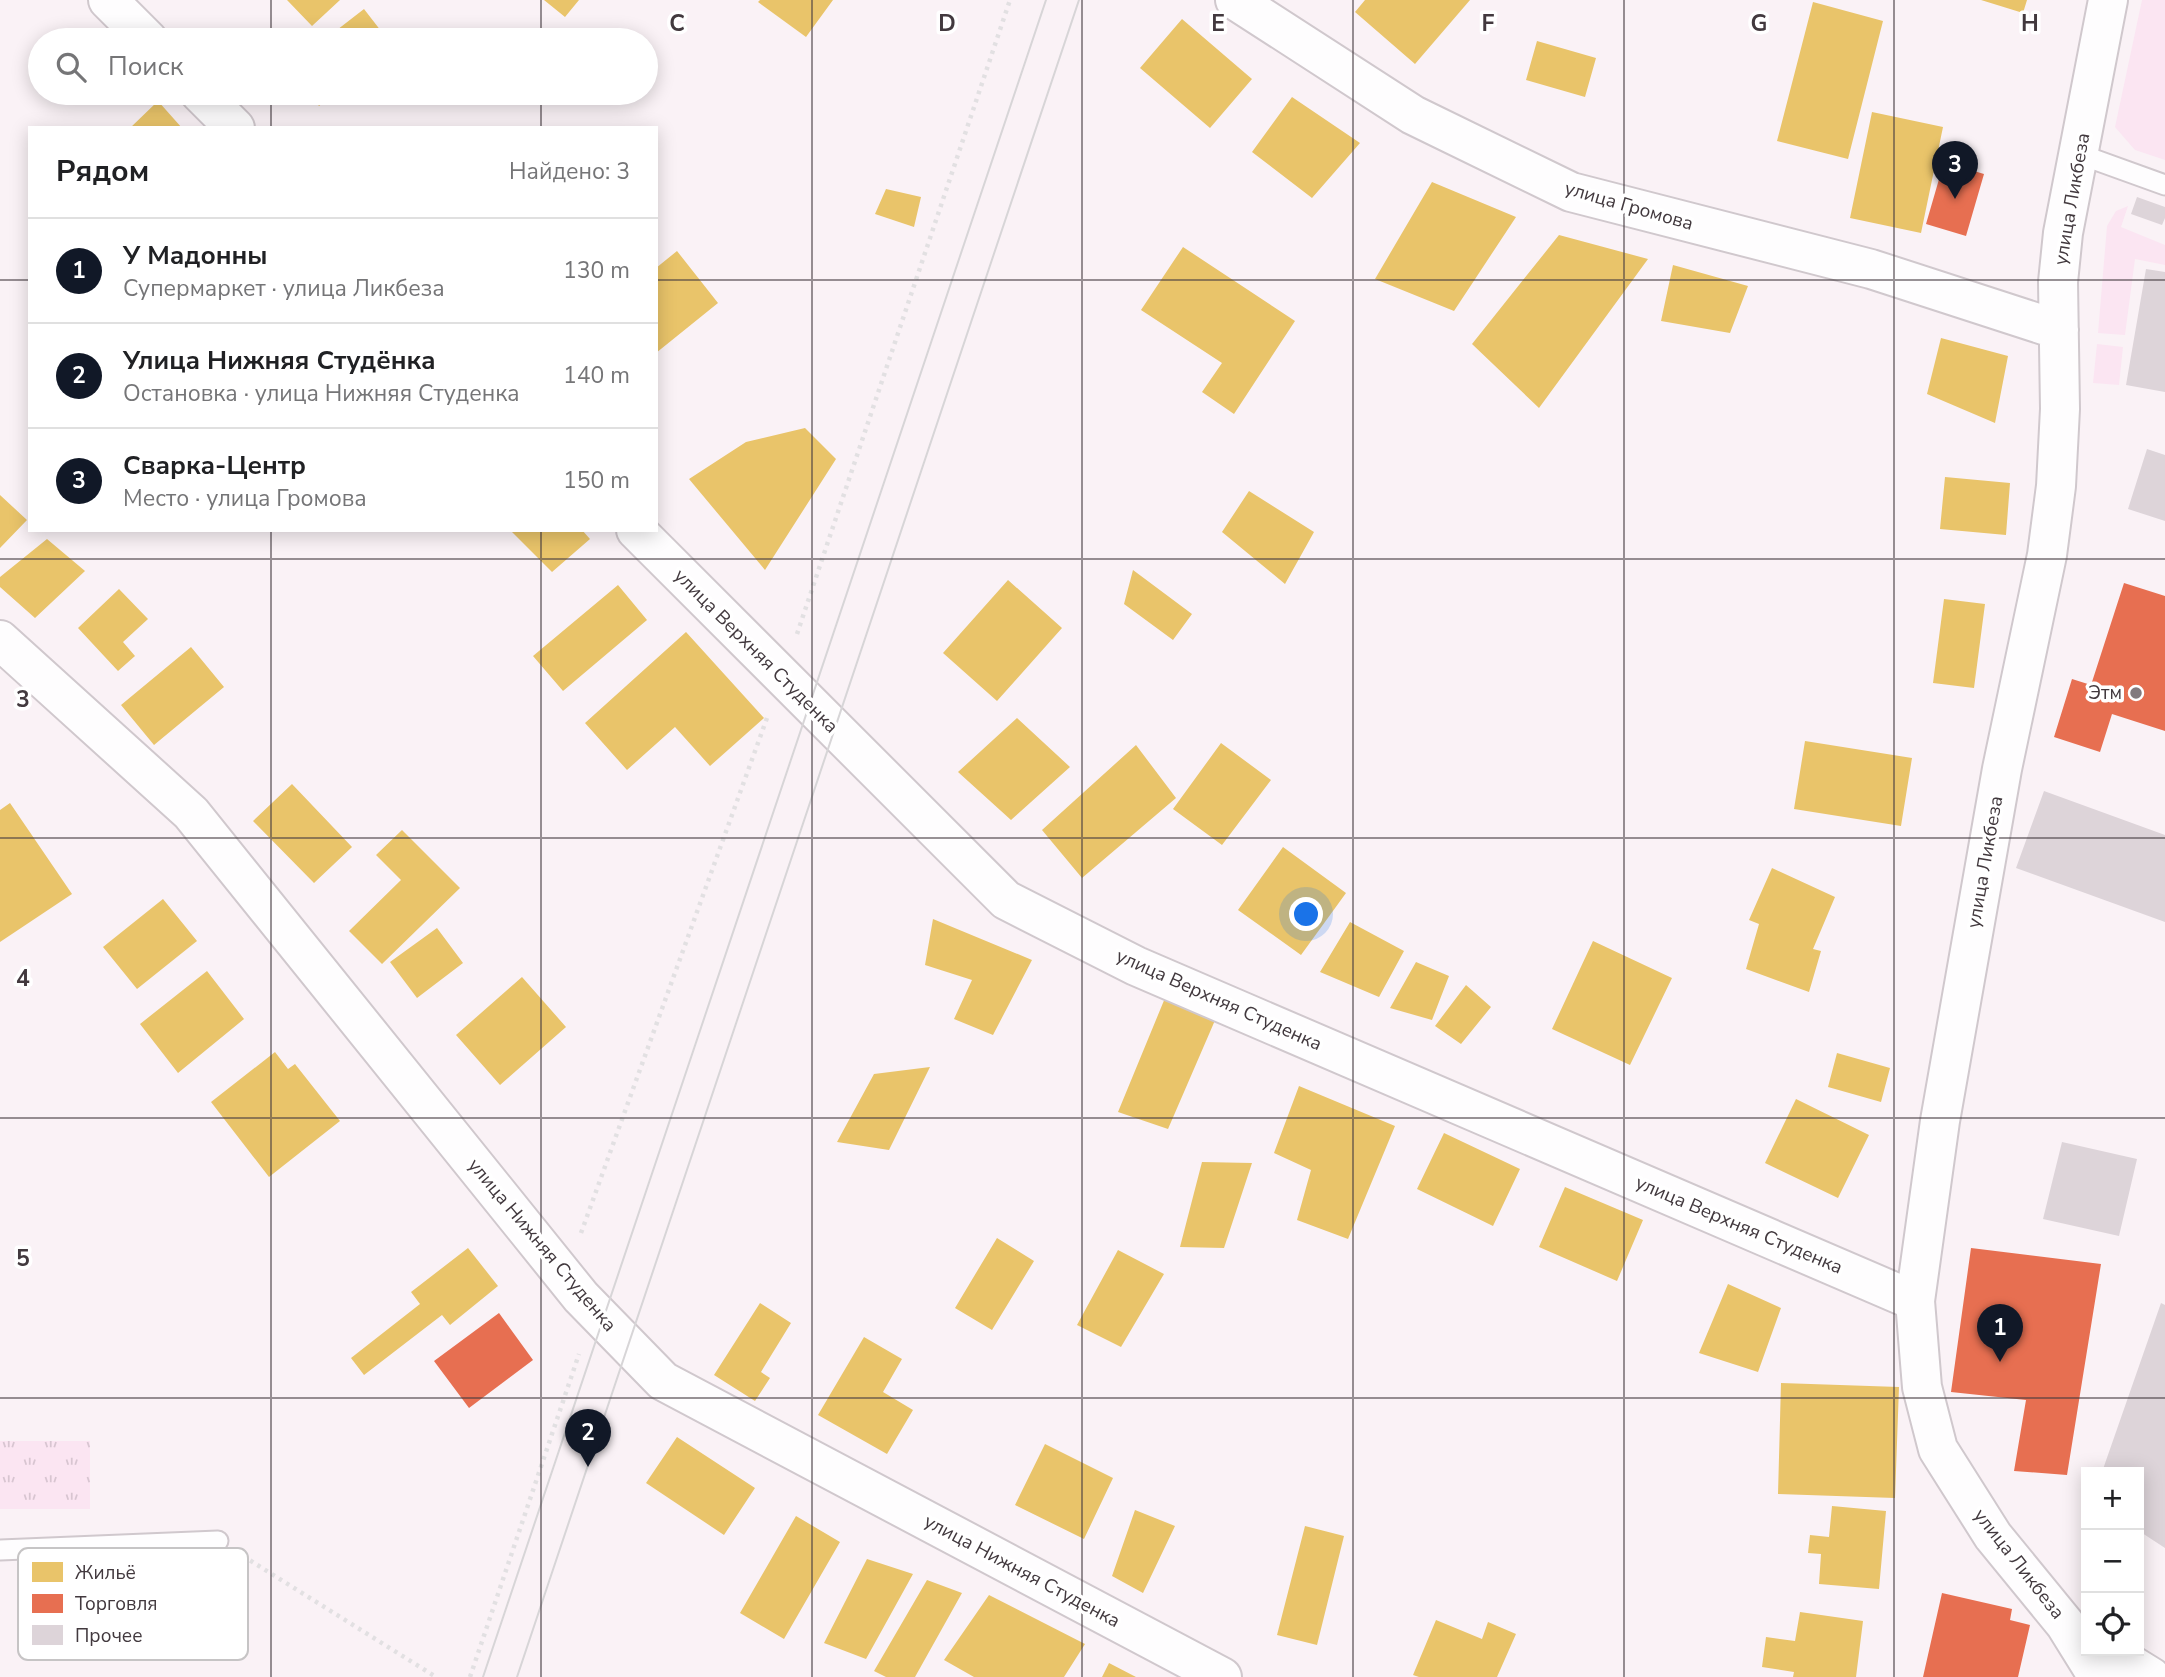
<!DOCTYPE html>
<html lang="ru">
<head>
<meta charset="utf-8">
<style>
  :root { --surface:#fff; --page:#f2f2f2; --text:#202124; --muted:#757577; --line:#e0e0e0; --accent:#111827 }
  body { margin:0; font-family:"Nunito Sans",sans-serif; background:var(--page); color:var(--text) }
  .controls { position:absolute; right:21px; bottom:21px; display:grid; overflow:hidden; border-radius:0px; box-shadow:0 4px 18px #0003 }
  .controls button { width:63px; height:63px; display:grid; place-items:center; padding:0; border:0; border-bottom:2px solid var(--line); background:var(--surface); color:var(--text); font:35px sans-serif }
  .you { position:absolute; left:1307px; top:915px; width:24px; height:24px; margin:-18px; border:5px solid #fff; border-radius:50%; background:#1a73e8; box-shadow:0 0 0 10px #1a73e833 }
  .badge { display:grid; place-items:center; width:46px; height:46px; border-radius:50%; background:var(--accent); color:#fff; font-size:23px; font-weight:700 }
  .pin { position:absolute; translate:-50% -58px; filter:drop-shadow(0 2px 4px #0008) }
  .pin::after { content:''; position:absolute; top:37px; width:24px; height:21px; background:inherit; clip-path:polygon(0 0,100% 0,50% 100%) }
  .list { margin:0; padding:0; list-style:none }
  h2 { display:flex; justify-content:space-between; align-items:center; height:91px; margin:0; padding:0 28px; font-size:30px }
  h2 small { font-size:23px; font-weight:400; color:var(--muted) }
  .list li { display:grid; grid-template-columns:46px 1fr auto; gap:21px; align-items:center; box-sizing:border-box; height:105px; padding:0 28px; border-top:2px solid var(--line) }
  .list b { display:block; font-size:26px; white-space:nowrap }
  .list p { margin:0; font-size:23px; white-space:nowrap; color:var(--muted) }
  .list em { font-size:23px; font-style:normal; color:var(--muted) }
  .icon { flex:none; width:38px; height:38px; fill:none; stroke:currentColor; stroke-width:2; stroke-linecap:round; stroke-linejoin:round }
  .map { position:relative; flex:none; width:2165px; height:1677px; overflow:hidden }
  .search { position:absolute; background:var(--surface); box-shadow:0 4px 18px #0003; left:28px; top:28px; width:630px; height:77px; display:flex; align-items:center; gap:18px; box-sizing:border-box; padding:0 24px; border-radius:38px; color:var(--muted); font-size:26px }
  .panel { position:absolute; background:var(--surface); box-shadow:0 4px 18px #0003; left:28px; top:126px; width:630px; height:406px; border-radius:0px }
  .map>svg:first-child { display:block }
  .green { fill:#fbe5f2 }
  .park { fill:url(#park-tufts) }
  .homes { fill:#e9c46a }
  .shops { fill:#e76f51 }
  .building { fill:#ddd4d9 }
  .lines { fill:none; stroke-linecap:round; stroke-linejoin:round }
  .service-casing { stroke:#d0c8cd; stroke-width:23 }
  .minor-casing { stroke:#d0c8cd; stroke-width:42 }
  .path { stroke:#e2e0e2; stroke-width:4.5; stroke-dasharray:3.5 5; stroke-linecap:butt }
  .service { stroke:#fefdfe; stroke-width:19 }
  .minor { stroke:#fefdfe; stroke-width:38 }
  .tram { stroke:#d7d5d7; stroke-width:2 }
  .grid { fill:none; stroke:#42393e; stroke-width:2; stroke-opacity:0.55 }
  .poi-dot { fill:#827a7e; stroke:#fff; stroke-width:2.5 }
  .labels { text-anchor:middle; dominant-baseline:central; stroke-width:7; stroke-linejoin:round; paint-order:stroke }
  .street-label { font-size:19px; fill:#42393e; stroke:#fff }
  .poi-label { font-size:19px; fill:#42393e; stroke:#fff; text-anchor:end }
  .key { fill:#fff; stroke:#c6c4c5; stroke-width:2 }
  .key-label { font-size:19px; fill:#42393e }
  .grid-label { font-size:23px; text-anchor:middle; font-weight:bold; fill:#42393e; stroke:#fff; stroke-width:7; stroke-linejoin:round; paint-order:stroke }
</style>
</head>
<body>
<div class="map">
<svg width="2165" height="1677" viewBox="0 0 2165 1677">
  <defs>
    <pattern id="park-tufts" width="24" height="20" patternUnits="userSpaceOnUse" patternTransform="scale(1.75)"><rect width="24" height="20" fill="#fbe5f2"/><path d="M3 7l-1-3M5 7V3M7 7l1-3M15 17l-1-3M17 17v-4M19 17l1-3" fill="none" stroke="#d8c5d1"/></pattern>
  </defs>
  <rect width="100%" height="100%" fill="#faf2f6"/>
  <path class="green" d="M2142,0h23v160l-30,-10 -20,-23z
    M2128,206l-7,21 44,18v20l-30,-6 -10,76 -27,-2 9,-107 9,-15z
    M2097,344l26,3 -4,38 -26,-2z"/>
  <path class="park" d="M0,1441h90v68h-90z"/>
  <path class="homes" d="M287,0h53l-28,26z
    M544,0h35l-14,17z
    M760,0h73l-27,37 -48,-35z
    M1365,0h105l-55,64 -60,-52z
    M1981,0h46l-4,13z
    M1813,2l70,19 -35,138 -71,-18z
    M364,9l24,31h-64z
    M1182,19l70,60 -42,49 -70,-60z
    M1537,41l59,17 -11,39 -59,-17z
    M309,93h26l-16,13z
    M1292,97l68,46 -48,55 -60,-46z
    M158,101l24,27h-52z
    M1872,112l71,15 -22,106 -71,-15z
    M1432,182l84,35 -62,94 -79,-32z
    M886,189l35,8 -7,30 -39,-13z
    M1559,235l89,24 -109,149 -67,-64z
    M1183,247l112,74 -61,93 -32,-22 20,-29 -81,-53z
    M677,251l41,52 -62,50v-85z
    M1673,265l75,21 -18,47 -69,-12z
    M1941,338l67,18 -13,67 -68,-29z
    M805,428l31,31 -71,111 -76,-91 57,-37z
    M1945,477l65,6 -4,52 -66,-6z
    M1249,491l65,41 -29,52 -63,-52z
    M0,495l27,25 -27,28z
    M510,530h72l8,9 -38,33z
    M47,539l38,32 -50,47 -35,-31v-10z
    M1133,570l59,44 -19,26 -49,-36z
    M1008,580l54,48 -65,73 -54,-48z
    M618,585l29,35 -84,71 -30,-35z
    M119,589l29,30 -25,23 12,14 -17,15 -40,-43z
    M1944,599l41,5 -11,84 -41,-5z
    M686,632l78,86 -54,48 -35,-39 -48,43 -42,-47z
    M191,647l33,40 -70,58 -33,-40z
    M1017,718l53,49 -59,53 -53,-48z
    M1805,741l107,17 -11,68 -107,-17z
    M1221,743l50,37 -49,65 -49,-36z
    M1136,745l40,53 -94,80 -40,-48z
    M292,784l60,63 -38,36 -61,-62z
    M10,803l62,91 -72,48v-132z
    M402,830l58,58 -78,76 -33,-33 52,-51 -25,-25z
    M1283,847l63,46 -45,62 -63,-45z
    M1772,868l63,29 -22,52 8,2 -12,41 -63,-23 13,-45 -10,-4z
    M163,899l34,42 -60,48 -34,-42z
    M933,919l99,41 -39,75 -39,-16 18,-39 -47,-15z
    M1350,922l54,29 -25,46 -59,-25z
    M437,928l26,35 -46,35 -27,-36z
    M1593,941l79,37 -42,87 -78,-36z
    M1416,962l33,14 -17,44 -42,-12z
    M207,971l37,48 -66,54 -38,-49z
    M522,977l44,50 -66,58 -44,-50z
    M1466,985l25,22 -30,37 -26,-18z
    M1165,998l51,20 -48,111 -50,-17z
    M275,1052l13,17 7,-5 45,57 -71,56 -58,-75z
    M1837,1053l53,15 -9,34 -53,-15z
    M930,1067l-41,83 -52,-8 37,-68z
    M1299,1086l96,40 -47,113 -51,-19 14,-50 -37,-17z
    M1796,1099l73,36 -31,63 -73,-35z
    M1444,1133l76,36 -27,57 -76,-37z
    M1202,1162l50,1 -28,85 -44,-1z
    M1565,1187l78,33 -26,61 -78,-34z
    M997,1238l37,23 -42,69 -37,-22z
    M468,1248l30,38 -48,39 -8,-10 -78,60 -13,-17 69,-54 -9,-12z
    M1118,1250l46,24 -43,73 -44,-22z
    M1728,1284l53,24 -23,64 -59,-19z
    M760,1303l31,20 -30,49 9,6 -15,23 -41,-26z
    M864,1337l38,22 -19,33 30,18 -26,44 -69,-39z
    M1781,1383l118,4 -4,111 -117,-4z
    M677,1437l78,51 -31,47 -78,-52z
    M1045,1444l68,34 -29,61 -69,-34z
    M1832,1506l54,5 -7,78 -60,-5 2,-30 -13,-1 2,-18 19,2z
    M1135,1510l40,16 -32,67 -31,-17z
    M796,1516l44,26 -56,97 -44,-26z
    M1305,1526l39,10 -27,109 -40,-10z
    M867,1559l46,15 -47,85 -42,-16z
    M927,1580l35,13 -47,84h-29l-12,-6z
    M989,1595l96,49 -21,33h-90l-30,-17z
    M1800,1612l63,9 -7,56h-63l1,-5 -32,-5 4,-30 29,4z
    M1436,1620l46,19 6,-17 28,12 -19,43h-78l-6,-2z
    M1109,1663l27,14h-34z"/>
  <path class="shops" d="M1944,162l40,12 -18,62 -40,-12z
    M2124,583l41,13v135l-53,-17 -12,38 -46,-15 18,-58 19,6z
    M1971,1248l130,16 -34,211 -53,-4 12,-71 -75,-8z
    M499,1313l34,47 -64,48 -35,-47z
    M1942,1593l70,16 -2,11 20,5 -12,52h-95z"/>
  <path class="building" d="M2137,197l28,10v11l-3,7 -31,-11z
    M2146,269l19,3v120l-39,-7z
    M2147,449l18,6v66l-37,-12z
    M2044,791l121,44v87l-149,-54z
    M2062,1142l75,17 -18,77 -76,-17z
    M2161,1303l4,2v243l-26,-17v-59h-37z"/>
  <g class="lines">
    <g class="service-casing">
      <path id="service" d="M2079,154l86,31
        M0,1550l218,-9"/>
    </g>
    <g class="minor-casing">
      <path id="minor" d="M108,0l40,40
        M1235,0l178,115 158,77 300,77 188,61
        M200,93l35,35
        M636,530l370,370 130,66 779,335
        M0,640l191,173 390,484 82,84 559,296
        M2109,1651l42,26
        M2098,1677l-33,-53 -72,-88 -55,-87 -16,-62 -7,-86 25,-180 62,-352 45,-214 9,-69 4,-77 -2,-127 5,-49 45,-233"/>
    </g>
    <path class="path" d="M797,634l213,-634
      M581,1233l186,-515
      M243,1556l193,121
      M470,1677l109,-323"/>
    <use href="#service" class="service"/>
    <use href="#minor" class="minor"/>
    <path class="tram" d="M483,1677l563,-1677
      M517,1677l562,-1677"/>
  </g>
  <path class="grid" d="M271,0v40M541,0v40M812,0v1677M1082,0v1677M1353,0v1677M1624,0v1677M1894,0v1677M271,93v35M541,93v35M0,280h30M656,280h1509M271,530v1147M541,530v1147M0,559h2165M0,838h2165M0,1118h2165M0,1398h2165"/>
  <circle class="poi-dot" cx="2136" cy="693" r="7"/>
  <g class="labels">
    <g class="street-label">
      <text transform="translate(2072 199) rotate(-80)">улица Ликбеза</text>
      <text transform="translate(1629 206) rotate(16)">улица Громова</text>
      <text transform="translate(756 651) rotate(45)">улица Верхняя Студенка</text>
      <text transform="translate(1985 862) rotate(-80)">улица Ликбеза</text>
      <text transform="translate(1219 1000) rotate(24)">улица Верхняя Студенка</text>
      <text transform="translate(1739 1225) rotate(23)">улица Верхняя Студенка</text>
      <text transform="translate(542 1245) rotate(50)">улица Нижняя Cтуденкa</text>
      <text transform="translate(2019 1564) rotate(52)">улица Ликбеза</text>
      <text transform="translate(1022 1571) rotate(28)">улица Нижняя Cтуденкa</text>
    </g>
    <g class="poi-label">
      <text x="2122" y="693">Этм</text>
    </g>
  </g>
  <rect x="18" y="1548" width="230" height="112" rx="10" class="key"/>
  <rect x="32" y="1562" width="31" height="20" fill="#e9c46a"/>
  <rect x="32" y="1594" width="31" height="19" fill="#e76f51"/>
  <rect x="32" y="1625" width="31" height="20" fill="#ddd4d9"/>
  <g class="key-label">
    <text x="75" y="1579">Жильё</text>
    <text x="75" y="1610">Торговля</text>
    <text x="75" y="1642">Прочее</text>
  </g>
  <g class="grid-label">
    <text x="677" y="31">C</text>
    <text x="947" y="31">D</text>
    <text x="1218" y="31">E</text>
    <text x="1488" y="31">F</text>
    <text x="1759" y="31">G</text>
    <text x="2030" y="31">H</text>
    <text x="23" y="707">3</text>
    <text x="23" y="986">4</text>
    <text x="23" y="1266">5</text>
  </g>
</svg>
<div class="controls">
<button>+</button>
<button>−</button>
<button><svg class="icon" aria-label="locate" viewBox="0 0 24 24"><circle cx="12" cy="12" r="6"/><path d="M12 2v4M12 18v4M2 12h4M18 12h4"/></svg></button>
</div>
<div class="you"></div>
<div class="pin badge" style="left:2000px;top:1362px">1</div>
<div class="pin badge" style="left:588px;top:1467px">2</div>
<div class="pin badge" style="left:1955px;top:199px">3</div>
<div class="search"><svg class="icon" aria-label="search" viewBox="0 0 24 24"><circle cx="10" cy="10" r="6"/><path d="M15 15l6 6"/></svg>Поиск</div>
<section class="panel">
<h2>Рядом<small>Найдено: 3</small></h2>
<ul class="list">
<li><span class="badge">1</span><div><b>У Мадонны</b><p>Супермаркет · улица Ликбеза</p></div><em>130 m</em></li>
<li><span class="badge">2</span><div><b>Улица Нижняя Студёнка</b><p>Остановка · улица Нижняя Cтуденкa</p></div><em>140 m</em></li>
<li><span class="badge">3</span><div><b>Сварка-Центр</b><p>Место · улица Громова</p></div><em>150 m</em></li>
</ul>
</section>
</div>
</body>
</html>
